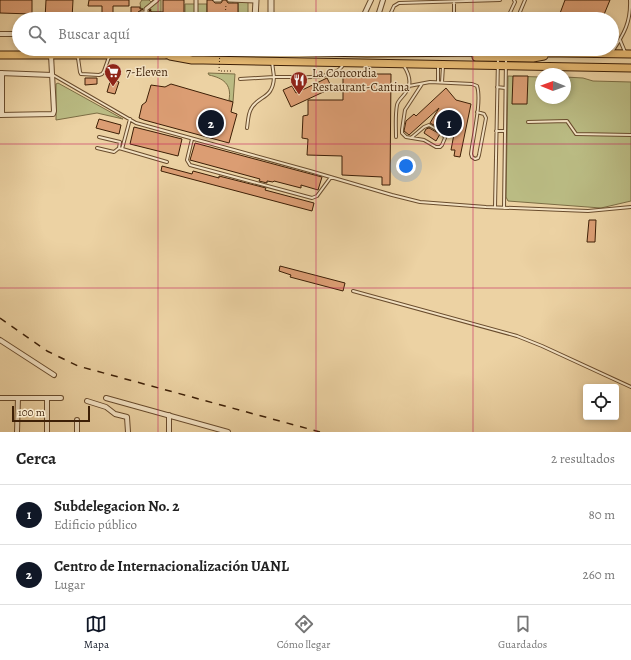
<!DOCTYPE html>
<html lang="es">
<head>
<meta charset="utf-8">
<style>
  :root { --surface:#fff; --page:#f2f2f2; --text:#222; --muted:#767676; --line:#e0e0e0; --accent:#111827 }
  body { margin:0; font-family:Alegreya,serif; background:var(--page); color:var(--text) }
  .controls { position:absolute; right:12px; bottom:12px; display:grid; overflow:hidden; border-radius:4px; box-shadow:0 2px 6px #0003 }
  .controls button { width:36px; height:36px; display:grid; place-items:center; padding:0; border:0; border-bottom:1px solid var(--line); background:var(--surface); color:var(--text); font:20px sans-serif }
  .compass { position:absolute; left:535px; top:68px; width:36px; height:36px; border-radius:50%; background:var(--surface); box-shadow:0 2px 6px #0003; rotate:271deg }
  .scale { position:absolute; left:12px; bottom:10px; width:78px; box-sizing:border-box; padding-left:4px; border:2px solid #3d1f06; border-top:0; font-size:11px; line-height:14px; white-space:nowrap; color:#3d1f06; -webkit-text-stroke:3px #f3e2c3; paint-order:stroke }
  .you { position:absolute; left:406px; top:166px; width:14px; height:14px; margin:-10px; border:3px solid #fff; border-radius:50%; background:#1a73e8; box-shadow:0 0 0 6px #1a73e833 }
  .badge { display:grid; place-items:center; width:26px; height:26px; border-radius:50%; background:var(--accent); color:#fff; font-size:13px; font-weight:700 }
  .pin { position:absolute; translate:-50% -50%; border:2px solid #fff; box-shadow:0 1px 4px #0006 }
  .list { margin:0; padding:0; list-style:none }
  h2 { display:flex; justify-content:space-between; align-items:center; height:52px; margin:0; padding:0 16px; font-size:17px }
  h2 small { font-size:13px; font-weight:400; color:var(--muted) }
  .list li { display:grid; grid-template-columns:26px 1fr auto; gap:12px; align-items:center; box-sizing:border-box; height:60px; padding:0 16px; border-top:1px solid var(--line) }
  .list b { display:block; font-size:15px; white-space:nowrap }
  .list p { margin:0; font-size:13px; white-space:nowrap; color:var(--muted) }
  .list em { font-size:13px; font-style:normal; color:var(--muted) }
  .icon { flex:none; width:22px; height:22px; fill:none; stroke:currentColor; stroke-width:2; stroke-linecap:round; stroke-linejoin:round }
  .map { position:relative; flex:none; width:631px; height:432px; overflow:hidden }
  .search { position:absolute; background:var(--surface); box-shadow:0 2px 6px #0003; left:12px; right:12px; top:12px; height:44px; display:flex; align-items:center; gap:10px; box-sizing:border-box; padding:0 14px; border-radius:22px; color:var(--muted); font-size:15px }
  .sheet { height:172px; background:var(--surface) }
  nav { display:flex; justify-content:space-around; align-items:center; box-sizing:border-box; height:56px; border-top:1px solid var(--line); background:var(--surface); font-size:11px; color:var(--muted) }
  nav a { display:grid; justify-items:center; gap:2px }
  nav .on { color:var(--accent) }
  .map>svg:first-child { display:block }
  .green { fill:#babb83; stroke:#7c6d44 }
  .building { fill:#db9d73; stroke:#3d1f06 }
  .lines { fill:none; stroke-linecap:round; stroke-linejoin:round }
  .service-casing { stroke:#694c2d; stroke-width:4 }
  .pedestrian-casing { stroke:#694c2d; stroke-width:5 }
  .minor-casing { stroke:#694c2d; stroke-width:6 }
  .tertiary-casing { stroke:#694c2d; stroke-width:7 }
  .trunk-casing { stroke:#3d1f06; stroke-width:9 }
  .path { stroke:#3d1f06; stroke-width:1; stroke-dasharray:1 2; stroke-linecap:butt }
  .service { stroke:#f3e2c3; stroke-width:2 }
  .pedestrian { stroke:#f3e2c3; stroke-width:3 }
  .minor { stroke:#f3e2c3; stroke-width:4 }
  .tertiary { stroke:#f3e2c3; stroke-width:5 }
  .trunk { stroke:#e6b972; stroke-width:7 }
  .rail { stroke:#3d1f06; stroke-width:1.5; stroke-dasharray:7 7; stroke-linecap:butt }
  .path-bridge { stroke:#3d1f06; stroke-width:1; stroke-dasharray:1 2; stroke-linecap:butt }
  .grid { fill:none; stroke:#c2185b; stroke-width:1; stroke-opacity:0.55 }
  .labels { text-anchor:middle; dominant-baseline:central; stroke-width:3; stroke-linejoin:round; paint-order:stroke }
  .poi-label { font-size:12px; fill:#3d1f06; stroke:#f3e2c3; text-anchor:start }
</style>
</head>
<body>
<div class="map">
<svg width="631" height="432" viewBox="0 0 631 432">
  <rect width="100%" height="100%" fill="#ecd2a3"/>
  <filter id="stains"><feTurbulence type="fractalNoise" baseFrequency=".005" numOctaves="4"/><feColorMatrix values="0 0 0 0 .2 0 0 0 0 .09 0 0 0 0 .02 0 0 0 .5 -.17"/></filter>
  <radialGradient id="worn" r=".72"><stop offset=".6" stop-color="#630" stop-opacity="0"/><stop offset="1" stop-color="#630" stop-opacity=".3"/></radialGradient>
  <path class="green" d="M142,0h7l2,2 2,-2h8v12h-10v-3h-10l-1,-6z
    M226,0h22v19h-10v-19h-5v19h-8z
    M185,4h22v15h-22z
    M208,73l27,1 -2,28 -4,-2c3,-16 -6,-22 -20,-25z
    M508,76l33,1v21h24v-21l18,1 10,3 38,1v119l-30,7 -93,-7 -2,-4z
    M58,83l65,36 -26,-6 -41,7v-36z"/>
  <path class="building" d="M0,0h32v14l-32,-1z
    M46,0h27l-1,19h-27z
    M89,0h40v6h-16v8h8v5h-28v-4h9v-9h-14z
    M163,0h21v19h-40v-3l4,-1 2,-6 1,3h12z
    M207,0h5l3,3h6l2,-3h3l2,3h10v16h-31z
    M565,0h45l-7,17 -2,-1 -1,3h-33l-8,-3z
    M131,7h9v2h3l-5,3v7h-7z
    M343,74h48l-1,111h-8v-8l-40,-2v-19l-35,-1 1,-16 -6,-1 1,-22 5,-1v-15h35z
    M513,76h15l-1,28h-15z
    M85,78h12v6l-12,1z
    M327,78l5,10 -41,19 -8,-17 9,-4 4,7z
    M113,80l6,2 -4,12 -8,-2 3,-10z
    M171,84l62,18 -2,10 6,2 -8,29 -85,-23 -5,-2 3,-13 4,-3 5,-17 14,2z
    M446,88l10,12 15,4 -11,53 -6,-1 1,-6h-4l3,-16 -9,-3 -15,-8 9,-15 -30,27 -5,-4 2,-10 8,-7 2,2z
    M99,119l22,6 -2,9 -23,-6z
    M134,127l48,12 -4,17 -48,-12z
    M429,128l11,6 -4,7 -12,-8 2,-4z
    M195,143l127,34 -4,13 -17,-5v3l-27,-7 -1,1 -6,-1v2l-8,-2 1,-2 -70,-19z
    M162,166l30,8 1,-3 26,7v-2l47,12 -1,2 49,13 -2,8 -151,-40z
    M589,220h7l-1,22h-8z
    M280,266l65,17 -2,8 -53,-14 1,-2 -12,-4z"/>
  <g class="lines">
    <g class="service-casing">
      <path id="service" d="M454,2v17
        M388,19l6,-13 5,-3 101,-3
        M507,19l8,-17 -1,-2
        M517,19l8,-19
        M620,40l5,12
        M612,52c12,-18 19,-30 18,-52
        M78,58l2,14 1,2 18,1 3,-1 2,-3 5,-14
        M272,62l2,15c18,-1 59,5 69,-12
        M53,75l83,48 174,48 82,24 28,7 66,5 102,4 43,-4
        M240,79l34,-2c-1,23 -16,18 -23,32 -3,5 -3,13 -4,19
        M438,82v-15
        M442,82l1,-16
        M409,86l21,-4 42,2 5,2c5,15 -4,51 -6,68l1,3 3,2 3,-1 1,-3 7,-37 -2,-4 -7,-2
        M497,87l8,1
        M528,122l39,-1 9,13 55,1
        M496,131h8
        M396,137c0,-10 -1,-21 1,-32 1,-5 6,-8 9,-13 6,-8 3,-18 -2,-26
        M411,138l13,-11 5,-2 14,8 2,5 -3,7 -2,2h-4l-12,-7 -18,-3 -4,-4v-3l3,-20 17,-26
        M192,139l-5,21 3,5 122,33 5,-2 14,-19
        M97,148l17,4 5,-4 1,-6 -21,-5
        M119,148l48,14
        M122,149l8,-30
        M495,207l3,-148
        M504,208l2,-149
        M353,291l164,45 25,10 89,41"/>
    </g>
    <g class="pedestrian-casing">
      <path id="pedestrian" d="M215,0h5
        M229,0l26,1
        M141,19v-6h5v-4l11,-9
        M196,19v-19"/>
    </g>
    <g class="minor-casing">
      <path id="minor" d="M362,19l9,-19
        M377,19l6,-19
        M0,34h19
        M0,73l52,2
        M2,73v42
        M0,115l53,-1 1,-3 -3,-56
        M0,340l54,35
        M0,398h61
        M106,398l122,34
        M87,401l19,6 9,7 12,3 1,15
        M17,432l1,-34
        M47,432v-34
        M77,432v-12
        M169,432v-17"/>
    </g>
    <g class="tertiary-casing">
      <path id="tertiary" d="M255,19l1,-19
        M271,19v-19"/>
    </g>
    <g class="trunk-casing">
      <path id="trunk" d="M0,55h164l28,-4 44,-1 131,3 122,-1 142,2
        M170,56l22,4h11l428,8
        M476,57l57,1 11,-2"/>
    </g>
    <path class="path" d="M225,19l1,-15"/>
    <use href="#service" class="service"/>
    <use href="#pedestrian" class="pedestrian"/>
    <use href="#minor" class="minor"/>
    <use href="#tertiary" class="tertiary"/>
    <use href="#trunk" class="trunk"/>
    <path class="rail" d="M0,318l47,33 31,15 242,66"/>
    <path class="path-bridge" d="M220,49l-1,22h12v1"/>
  </g>
  <path class="grid" d="M158,0v19M316,0v19M473,0v19M158,49v383M316,49v383M473,49v383M0,144h631M0,288h631"/>
  <defs>
    <g id="supermarket-pin" transform="scale(0.9)"><path d="M0 17L-7.5 6A9.5 9.5 0 1 1 7.5 6Z" fill="#8f2418" stroke="#f3e2c3"/><path d="M-6-5.5h2.5l.6 2H6L4.5 2H-2.5L-4.4-4H-6ZM-1.5 3.2a1.3 1.3 0 1 0 .1 0ZM3 3.2a1.3 1.3 0 1 0 .1 0Z" fill="#fff"/></g>
    <g id="restaurant-pin" transform="scale(0.9)"><path d="M0 17L-7.5 6A9.5 9.5 0 1 1 7.5 6Z" fill="#8f2418" stroke="#f3e2c3"/><path d="M-5-6h1v4h1v-4h1v4h1v-4h1v5L-1.5 .5V6h-2V.5L-5-1ZM5-6V6H3V1.5H1.5Q1.5-4 5-6Z" fill="#fff"/></g>
  </defs>
  <g fill-rule="evenodd">
    <use href="#supermarket-pin" x="113" y="72"/>
    <use href="#restaurant-pin" x="299" y="80"/>
  </g>
  <g class="labels">
    <g class="poi-label">
      <text x="126" y="72">7-Eleven</text>
      <text x="312" y="73">La Concordia<tspan x="312" dy="14">Restaurant-Cantina</tspan></text>
    </g>
  </g>
  <rect width="100%" height="100%" filter="url(#stains)"/>
  <rect width="100%" height="100%" fill="url(#worn)"/>
</svg>
<div class="controls">
<button><svg class="icon" aria-label="locate" viewBox="0 0 24 24"><circle cx="12" cy="12" r="6"/><path d="M12 2v4M12 18v4M2 12h4M18 12h4"/></svg></button>
</div>
<svg class="compass" viewBox="-18 -18 36 36"><path d="M0-13l5 13h-10z" fill="#e53935"/><path d="M0 13l5-13h-10z" fill="#767676"/></svg>
<div class="scale">100 m</div>
<div class="you"></div>
<div class="pin badge" style="left:449px;top:123px">1</div>
<div class="pin badge" style="left:211px;top:123px">2</div>
<div class="search"><svg class="icon" aria-label="search" viewBox="0 0 24 24"><circle cx="10" cy="10" r="6"/><path d="M15 15l6 6"/></svg>Buscar aquí</div>
</div>
<section class="sheet">
<h2>Cerca<small>2 resultados</small></h2>
<ul class="list">
<li><span class="badge">1</span><div><b>Subdelegacion No. 2</b><p>Edificio público</p></div><em>80 m</em></li>
<li><span class="badge">2</span><div><b>Centro de Internacionalización UANL</b><p>Lugar</p></div><em>260 m</em></li>
</ul>
</section>
<nav>
<a class="on"><svg class="icon" aria-label="map" viewBox="0 0 24 24"><path d="M3 6l6-2 6 2 6-2v14l-6 2-6-2-6 2zM9 4v14M15 6v14"/></svg>Mapa</a>
<a><svg class="icon" aria-label="directions" viewBox="0 0 24 24"><path d="M12 3l9 9-9 9-9-9zM9 14v-3h6M13 9l2 2-2 2"/></svg>Cómo llegar</a>
<a><svg class="icon" aria-label="saved" viewBox="0 0 24 24"><path d="M7 4h10v16l-5-4-5 4z"/></svg>Guardados</a>
</nav>
</body>
</html>
